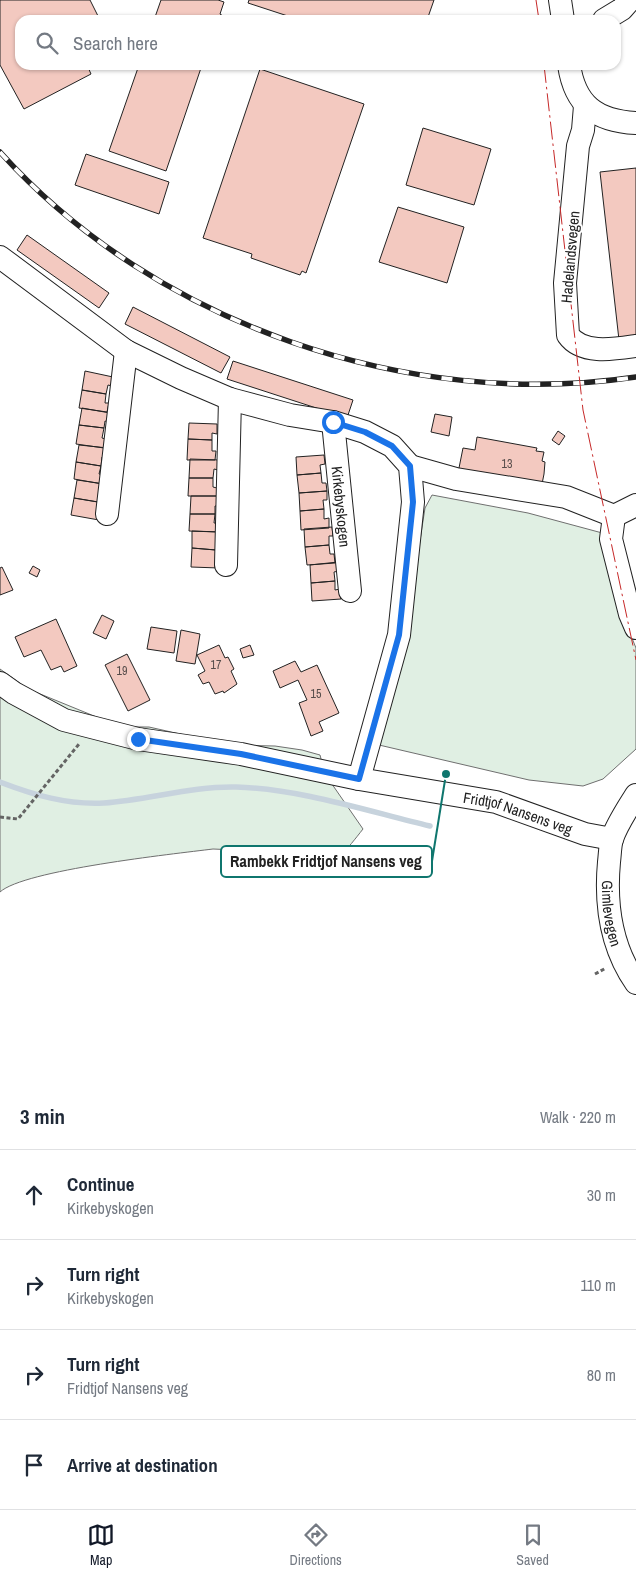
<!DOCTYPE html>
<html lang="en">
<head>
<meta charset="utf-8">
<style>
  :root { --surface:#fff; --page:#f2f2f3; --text:#1f2937; --muted:#747a83; --line:#e0e1e3; --accent:#111827 }
  body { margin:0; font-family:"Archivo Narrow",sans-serif; background:var(--page); color:var(--text) }
  .stop { position:absolute; width:15px; height:15px; margin:-11px; border:4px solid #1a73e8; border-radius:50%; background:#fff }
  .stop.end { background:#1a73e8; border-color:#fff; box-shadow:0 1px 5px #0008 }
  .list { margin:0; padding:0; list-style:none }
  h2 { display:flex; justify-content:space-between; align-items:center; height:65px; margin:0; padding:0 20px; font-size:21px }
  h2 small { font-size:16px; font-weight:400; color:var(--muted) }
  .list li { display:grid; grid-template-columns:32px 1fr auto; gap:15px; align-items:center; box-sizing:border-box; height:90px; padding:0 20px; border-top:1px solid var(--line) }
  .list b { display:block; font-size:19px; white-space:nowrap }
  .list p { margin:0; font-size:16px; white-space:nowrap; color:var(--muted) }
  .list em { font-size:16px; font-style:normal; color:var(--muted) }
  .icon { flex:none; width:28px; height:28px; fill:none; stroke:currentColor; stroke-width:2; stroke-linecap:round; stroke-linejoin:round }
  .map { position:relative; flex:none; width:636px; height:1084px; overflow:hidden }
  .search { position:absolute; background:var(--surface); box-shadow:0 1px 4px #0004; left:15px; right:15px; top:15px; height:55px; display:flex; align-items:center; gap:12px; box-sizing:border-box; padding:0 18px; border-radius:15px; color:var(--muted); font-size:19px }
  .sheet { height:425px; background:var(--surface) }
  nav { display:flex; justify-content:space-around; align-items:center; box-sizing:border-box; height:70px; border-top:1px solid var(--line); background:var(--surface); font-size:14px; color:var(--muted) }
  nav a { display:grid; justify-items:center; gap:2px }
  nav .on { color:var(--accent) }
  .map>svg:first-child { display:block }
  .green { fill:#e0efe3; stroke:#6f6f6f }
  .lines { fill:none; stroke-linecap:round; stroke-linejoin:round }
  .stream { stroke:#c7d3dd; stroke-width:5.5 }
  .building { fill:#f3c9c0; stroke:#222 }
  .minor-casing { stroke:#222; stroke-width:24 }
  .path { stroke:#646464; stroke-width:3; stroke-dasharray:4 2.5; stroke-linecap:butt }
  .minor { stroke:#fff; stroke-width:22 }
  .rail-casing { stroke:#222; stroke-width:5.5 }
  .rail { stroke:#fff; stroke-width:4; stroke-dasharray:11; stroke-linecap:butt }
  .power { stroke:#c62828; stroke-width:1; stroke-dasharray:18 4 2.5 4; stroke-linecap:butt }
  .route { stroke:#1a73e8; stroke-width:6 }
  .labels { text-anchor:middle; dominant-baseline:central; stroke-width:4; stroke-linejoin:round; paint-order:stroke }
  .number-label { font-size:12px; fill:#564c4a }
  .street-label { font-size:15px; fill:#222; stroke:#fff }
  .leader { fill:none; stroke:#0f766e; stroke-width:2 }
  .callout-dot { fill:#0f766e; stroke:#fff; stroke-width:2 }
  .callout { fill:#fff; stroke:#0f766e; stroke-width:2 }
  .callout-label { font-size:16px; text-anchor:middle; font-weight:bold; fill:#222 }
</style>
</head>
<body>
<div class="map">
<svg width="636" height="1084" viewBox="0 0 636 1084">
  <rect width="100%" height="100%" fill="#fff"/>
  <path class="green" d="M432,495l96,18 78,21 10,65 20,49v101l-33,30 -20,7 -54,-6 -150,-35 25,-101 21,-136z
    M0,669l28,20 93,38h28l80,18 46,1 27,4 18,5 5,19 38,55c-15,19 -31,41 -56,44l-51,-18 -20,-5 -23,-1c-40,5 -189,21 -213,43z"/>
  <g class="lines">
    <path class="stream" d="M0,782c34,13 67,23 104,21 44,-3 88,-17 132,-16 65,2 131,24 194,39"/>
  </g>
  <path class="building" d="M0,0h90l10,20h-80v45h67l4,9 -67,35 -24,-44z
    M161,0h57l6,2 -4,12 3,2 -1,4h-68z
    M249,0h185l-7,20h-127l-52,-17z
    M139,65h63l-36,106 -57,-20z
    M260,69l104,35 -58,169 -4,-2 -2,4 -49,-17 1,-4 -49,-16z
    M423,128l68,21 -17,56 -68,-20z
    M86,154l83,28 -10,32 -84,-29z
    M636,168v170l-17,2 -19,-168z
    M398,207l66,20 -17,56 -68,-21z
    M27,235l82,58 -10,15 -82,-58z
    M133,307l97,50 -9,16 -96,-49z
    M233,361l120,39 -6,18 -120,-39z
    M85,371l28,6 -1,9 -4,-1 -2,9 -24,-4z
    M82,390l24,4 -1,9h4l-2,9 -28,-4z
    M82,408l28,5 -1,9 -4,-1 -1,7 -25,-3z
    M435,414l17,3 -3,19 -18,-4z
    M189,423l28,1v10l-5,-1v7l-24,-1z
    M79,425l25,3 -2,10 4,1 -2,9 -28,-4z
    M558,431l7,5 -6,9 -7,-5z
    M477,437l60,11 -1,3 8,1 -2,9 3,1 -1,12 -3,15 -83,-16 5,-25 12,2z
    M188,439l24,1v11h4l-1,9h-28z
    M79,445l29,3 -2,10 -4,-1 -1,9 -25,-4z
    M324,455l1,9 -5,1 1,8 -24,2 -1,-18z
    M190,459l29,1 -1,10 -4,-1 -1,9h-24z
    M76,462l25,4 -2,8 4,1 -1,9 -28,-5z
    M321,473l1,10h4l1,8 -28,2 -2,-18z
    M189,478h24v9l4,1v8h-29z
    M77,480l28,4 -7,18 -24,-4z
    M327,491v9h-4l1,9 -24,2 -1,-18z
    M191,496h26l2,10h-4v8h-25z
    M74,498l24,4 1,18 -28,-5z
    M324,509v10l5,-1v10l-28,2 -1,-19z
    M190,514h25l-1,9h4v9l-29,-1z
    M332,527l1,9h-4v9l-24,2 -1,-18z
    M192,531l29,1 -5,18 -24,-2z
    M329,545l1,9h4l1,9 -28,2 -2,-18z
    M192,548l24,2 3,18 -28,-1z
    M338,562l1,9 -5,1 1,9 -24,2 -1,-18z
    M33,566l7,4 -3,7 -8,-4z
    M2,567l11,23 -13,5v-27z
    M335,581v9l5,-1 1,10 -29,2 -1,-18z
    M102,615l12,6 -8,18 -13,-6z
    M56,619l21,47 -13,6 -3,-6 -10,4 -10,-20 -17,7 -9,-20z
    M151,627l26,4 -3,22 -27,-4z
    M181,630l19,4 -5,30 -19,-3z
    M219,645l6,13 3,-1 6,12 -3,2 6,13 -13,9 -1,-2 -8,3 -6,-12 -6,2 -5,-9 7,-4 -8,-16z
    M250,645l4,10 -11,3 -3,-9z
    M127,654l23,46 -22,11 -23,-46z
    M295,661l6,11 16,-7 22,48 -20,9 4,9 -12,5 -12,-33 8,-3 -9,-20 -18,8 -7,-17z"/>
  <g class="lines">
    <g class="minor-casing">
      <g id="minor">
        <path d="M560,0l3,20"/>
        <path d="M604,20l18,-11 8,-9"/>
        <path d="M569,65c6,40 27,56 67,58"/>
        <path d="M585,106l-2,24 -5,16 -13,137 3,52c14,20 47,14 68,11"/>
        <path d="M0,257l126,94 55,27 49,21 60,16 43,7 32,10 27,14 18,20 3,36 -14,133 -40,144"/>
        <path id="s1" d="M333,422l17,169"/>
        <path d="M410,466l46,13 110,18 48,19"/>
        <path d="M636,505l-22,11 -3,23 19,75 6,14"/>
        <path d="M107,514l19,-163"/>
        <path d="M226,565l4,-166"/>
        <path id="s2" d="M0,683l14,10 50,27 74,19 103,15 118,25 137,23 89,32 27,5"/>
        <path id="s3" d="M636,795c-8,13 -19,29 -24,44 -2,6 -2,15 -3,23 -4,43 2,85 27,121"/>
      </g>
    </g>
    <path class="path" d="M0,817l18,2 61,-75
      M595,974l11,-6"/>
    <use href="#minor" class="minor"/>
    <g class="rail-casing">
      <path id="rail" d="M0,152c155,172 408,259 636,225"/>
    </g>
    <use href="#rail" class="rail"/>
    <path class="power" d="M536,0l3,20
      M544,65l39,345 53,250"/>
  </g>
  <g class="lines">
    <path class="route" d="M138,739l103,15 118,25 40,-144 14,-133 -3,-36 -18,-20 -27,-14 -32,-10"/>
  </g>
  <g class="labels">
    <g class="number-label">
      <text x="507" y="464">13</text>
      <text x="216" y="665">17</text>
      <text x="122" y="671">19</text>
      <text x="316" y="694">15</text>
    </g>
    <g class="street-label">
      <text transform="translate(570 257) rotate(-85)">Hadelandsvegen</text>
      <text stroke="none"><textPath href="#s1" startOffset="85">Kirkebyskogen</textPath></text>
      <text stroke="none"><textPath href="#s2" startOffset="538">Fridtjof Nansens veg</textPath></text>
      <text stroke="none"><textPath href="#s3" startOffset="125">Gimlevegen</textPath></text>
    </g>
  </g>
  <path class="leader" d="M446 774L432 861"/>
  <circle class="callout-dot" cx="446" cy="774" r="5"/>
  <rect class="callout" x="221" y="846" width="211" height="31" rx="5"/>
  <g class="callout-label">
    <text x="326" y="867">Rambekk Fridtjof Nansens veg</text>
  </g>
</svg>
<div class="stop" style="left:333px;top:422px"></div>
<div class="stop end" style="left:138px;top:739px"></div>
<div class="search"><svg class="icon" aria-label="search" viewBox="0 0 24 24"><circle cx="10" cy="10" r="6"/><path d="M15 15l6 6"/></svg>Search here</div>
</div>
<section class="sheet">
<h2>3 min<small>Walk · 220 m</small></h2>
<ul class="list">
<li><svg class="icon" aria-label="ahead" viewBox="0 0 24 24"><path d="M12 20V5M6 11l6-6 6 6"/></svg><div><b>Continue</b><p>Kirkebyskogen</p></div><em>30 m</em></li>
<li><svg class="icon" aria-label="right" viewBox="0 0 24 24"><path d="M7 20v-9h11M14 6l5 5-5 5"/></svg><div><b>Turn right</b><p>Kirkebyskogen</p></div><em>110 m</em></li>
<li><svg class="icon" aria-label="right" viewBox="0 0 24 24"><path d="M7 20v-9h11M14 6l5 5-5 5"/></svg><div><b>Turn right</b><p>Fridtjof Nansens veg</p></div><em>80 m</em></li>
<li><svg class="icon" aria-label="arrive" viewBox="0 0 24 24"><path d="M6 21V4h12l-3 4 3 4H6"/></svg><div><b>Arrive at destination</b></div></li>
</ul>
</section>
<nav>
<a class="on"><svg class="icon" aria-label="map" viewBox="0 0 24 24"><path d="M3 6l6-2 6 2 6-2v14l-6 2-6-2-6 2zM9 4v14M15 6v14"/></svg>Map</a>
<a><svg class="icon" aria-label="directions" viewBox="0 0 24 24"><path d="M12 3l9 9-9 9-9-9zM9 14v-3h6M13 9l2 2-2 2"/></svg>Directions</a>
<a><svg class="icon" aria-label="saved" viewBox="0 0 24 24"><path d="M7 4h10v16l-5-4-5 4z"/></svg>Saved</a>
</nav>
</body>
</html>
